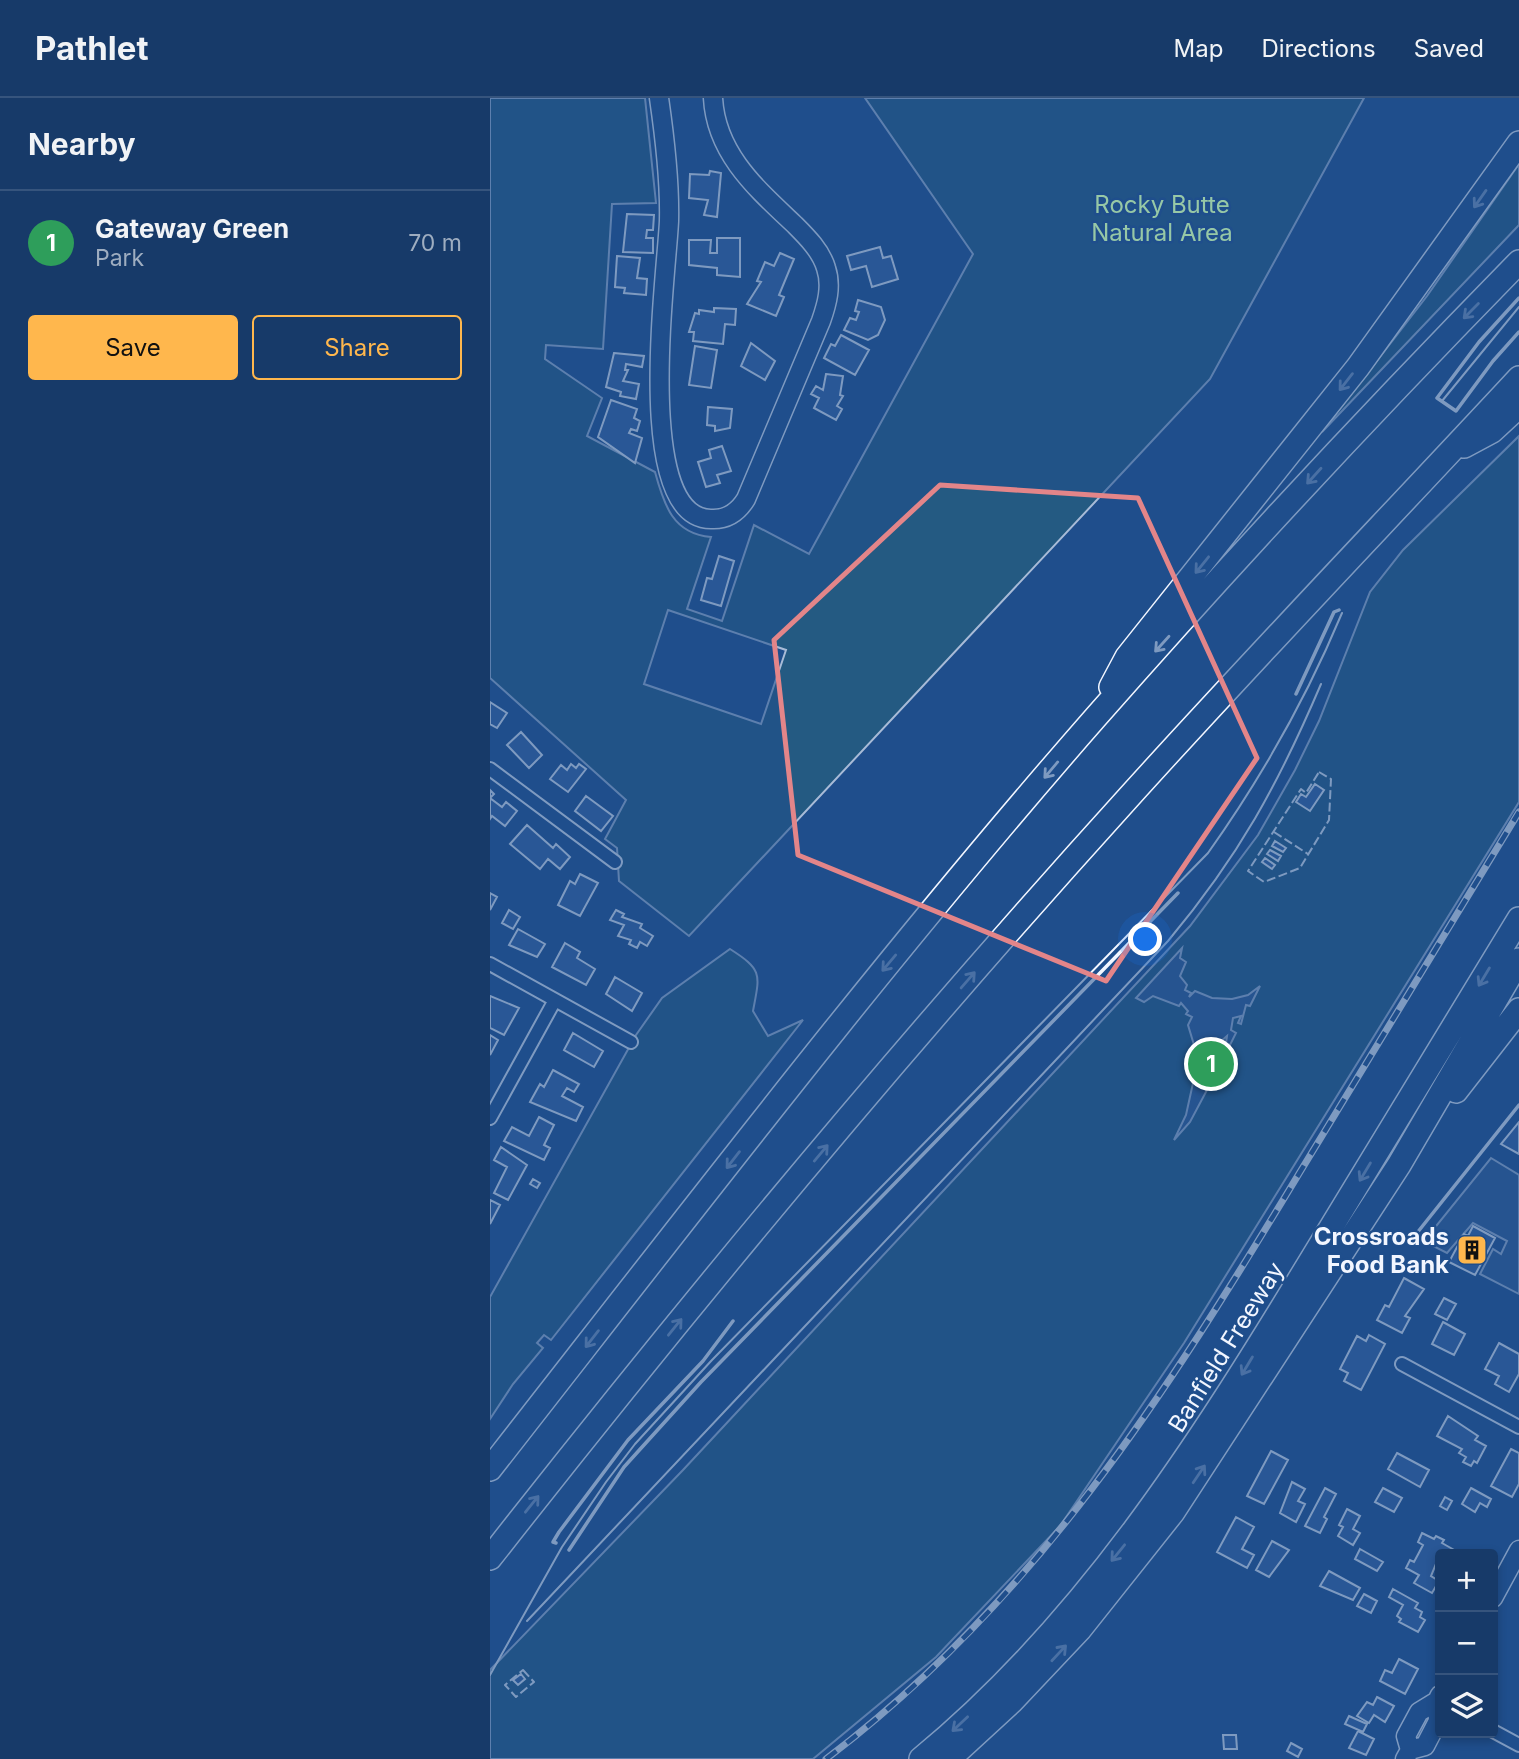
<!DOCTYPE html>
<html lang="en">
<head>
<meta charset="utf-8">
<style>
  :root { --surface:#173a69; --page:#244571; --text:#f1f3f6; --muted:#9eadc0; --line:#36547d; --accent:#ffb74d }
  body { margin:0; font-family:Inter,sans-serif; background:var(--page); color:var(--text) }
  .controls { position:absolute; right:21px; bottom:21px; display:grid; overflow:hidden; border-radius:7px; box-shadow:0 4px 10px #0003 }
  .controls button { width:63px; height:63px; display:grid; place-items:center; padding:0; border:0; border-bottom:2px solid var(--line); background:var(--surface); color:var(--text); font:35px sans-serif }
  .you { position:absolute; left:656px; top:842px; width:24px; height:24px; margin:-18px; border:5px solid #fff; border-radius:50%; background:#1a73e8; box-shadow:0 0 0 10px #1a73e833 }
  .badge { display:grid; place-items:center; width:46px; height:46px; border-radius:50%; background:var(--accent); color:#fff; font-size:23px; font-weight:700 }
  .pin { position:absolute; translate:-50% -50%; border:4px solid #fff; box-shadow:0 2px 7px #0006 }
  .list { margin:0; padding:0; list-style:none }
  h2 { display:flex; justify-content:space-between; align-items:center; height:91px; margin:0; padding:0 28px; font-size:30px }
  h2 small { font-size:23px; font-weight:400; color:var(--muted) }
  .list li { display:grid; grid-template-columns:46px 1fr auto; gap:21px; align-items:center; box-sizing:border-box; height:105px; padding:0 28px; border-top:2px solid var(--line) }
  .list b { display:block; font-size:26px; white-space:nowrap }
  .list p { margin:0; font-size:23px; white-space:nowrap; color:var(--muted) }
  .list em { font-size:23px; font-style:normal; color:var(--muted) }
  .actions { display:flex; gap:14px; padding:21px 28px }
  .actions a { flex:1; padding:16px 0; border:2px solid var(--accent); border-radius:7px; text-align:center; font-size:24px; color:var(--accent) }
  .actions .main { background:var(--accent); color:#111 }
  .icon { flex:none; width:38px; height:38px; fill:none; stroke:currentColor; stroke-width:2; stroke-linecap:round; stroke-linejoin:round }
  .map { position:relative; flex:none; width:1029px; height:1661px; overflow:hidden }
  header { display:flex; align-items:center; gap:42px; box-sizing:border-box; height:98px; padding:0 35px; background:var(--surface); border-bottom:2px solid var(--line) }
  header strong { font-size:33px }
  nav { display:flex; gap:38px; margin-inline-start:auto; font-size:24px }
  main { display:flex }
  aside { flex:1; background:var(--surface) }
  .map>svg:first-child { display:block }
  .green { fill:#245a82; stroke:#a8bbd7; stroke-width:2; fill-rule:evenodd }
  .parking { fill:#305b95; stroke:#a8bbd7; stroke-width:2 }
  .building { fill:#3563a3; stroke:#f2f6ff; stroke-width:2 }
  .lines { fill:none; stroke-linecap:round; stroke-linejoin:round }
  .street-casing { stroke:#f2f6ff; stroke-width:16 }
  .secondary-casing { stroke:#f2f6ff; stroke-width:21 }
  .highway-casing { stroke:#f2f6ff; stroke-width:26 }
  .street { stroke:#1f4e8c; stroke-width:12 }
  .secondary { stroke:#1f4e8c; stroke-width:18 }
  .highway { stroke:#1f4e8c; stroke-width:23 }
  .tram { stroke:#f2f6ff; stroke-width:2 }
  .rail-casing { stroke:#f2f6ff; stroke-width:7 }
  .rail { stroke:#1f4e8c; stroke-width:4.5; stroke-dasharray:13; stroke-linecap:butt }
  .fence { stroke:#f2f6ff; stroke-width:2; stroke-dasharray:9 3.5; stroke-linecap:butt }
  .wall { stroke:#f2f6ff; stroke-width:3.5 }
  .oneway { stroke:#7e9ac0 }
  .marked { fill:none; stroke:#e38589; stroke-width:5; stroke-linejoin:round }
  .labels { text-anchor:middle; dominant-baseline:central; stroke-width:5; stroke-linejoin:round; paint-order:stroke }
  .park-label { font-size:24px; fill:#97c8a6; stroke:#1f4e8c }
  .poi-label { font-size:24px; font-weight:bold; fill:#f2f6ff; stroke:#1f4e8c; text-anchor:end }
  .street-label { font-size:24px; fill:#f2f6ff; stroke:#1f4e8c }
</style>
</head>
<body>
<header>
<strong>Pathlet</strong>
<nav><a>Map</a><a>Directions</a><a>Saved</a></nav>
</header>
<main>
<aside>
<h2>Nearby<small></small></h2>
<ul class="list">
<li><span class="badge" style="background:#2e9e5b">1</span><div><b>Gateway Green</b><p>Park</p></div><em>70 m</em></li>
</ul>
<div class="actions"><a class="main">Save</a><a>Share</a></div>
</aside>
<div class="map">
<svg width="1029" height="1661" viewBox="0 0 1029 1661">
  <rect width="100%" height="100%" fill="#1f4e8c"/>
  <path class="green" d="M0,0h155l11,105 -44,1 -9,145 -57,-4 -1,14 57,39 -15,38 68,36c9,33 18,62 56,65l-24,72 35,12 32,-96 55,29 164,-300 -108,-156h499l-154,281 -521,557 -70,-55 -2,-33 -12,-9 21,-39 -136,-122zM178,512l118,40 -25,74 -117,-40z
    M1029,66v61l-197,207 105,-136z
    M1029,338v366l-335,541 -124,183 -124,131 -123,102h-323v-89l193,-200 507,-544 68,-91 37,-65 24,-49 51,-129 33,-42z
    M240,851c33,21 30,25 23,62l15,25 35,-16 -252,320 -7,-5 -7,8 6,5 -30,36 -23,35v-122l146,-262 26,-37z"/>
  <path class="parking" d="M692,850l-2,10 6,4 -6,14 7,9 -2,5 6,3 -2,4 6,-6 17,7 20,1 16,-4 12,-9 -10,20 -4,-1 -5,19 -3,-1 3,-7 -8,2 -2,12 5,3 -6,12 -4,-2 1,-7 -7,6 -2,6 3,2 -4,9 2,2 6,-7 -13,26 -5,-5 -4,13 4,2 -17,32 -16,18 12,-25 9,-41 6,-6 -13,-43 4,-8 -6,-3 2,-3 -7,-8 -2,3 -26,-10 -9,6 -8,-4z
    M1001,1060l28,17v119l-39,-20 13,-25 8,5 6,-13 -34,-18 -26,30 -14,-7 3,-4 -8,-6z"/>
  <path class="building" d="M220,73l11,2 -4,44 -13,-2 4,-15 -19,-2 1,-24 19,1z
    M137,116l27,1 -1,15h-6l-1,8h7v15l-30,-1z
    M227,140h23v39l-23,-2v-7l-28,-3v-25h22l-1,13h7z
    M390,149l3,11 8,-2 7,23 -26,8 -6,-21 -15,4 -4,-14z
    M290,155l14,6 -15,36 5,2 -8,19 -29,-12 14,-22 -4,-1 8,-19 9,4z
    M127,158l23,2 -3,20 10,1 -1,16 -22,-2 1,-5 -10,-1z
    M368,202l23,7 4,13 -7,15 -10,5 -24,-10 6,-12 6,2 3,-8 -4,-1z
    M224,210l22,1 -1,16 -10,-1 -2,20 -30,-3 1,-9h-5l6,-19 4,1v-4l15,2z
    M351,237l28,15 -14,25 -31,-17 7,-14 4,2z
    M261,245l24,18 -10,19 -24,-14z
    M205,248l22,4 -6,38 -22,-3z
    M124,255l30,3 -2,11 -16,-3 -1,6h3l-5,11 16,3 -3,15 -16,-3 1,-4 -15,-5z
    M336,276l17,2 -3,19 3,1 -6,10 5,3 -6,11 -22,-12 5,-10 -8,-4 5,-8 7,4z
    M121,302l26,9 -3,9 6,3 -3,10 -6,-2 -2,4 13,5 -7,25 -37,-26z
    M218,309l24,2 -2,19 -15,3v-5l-8,-1z
    M232,348l9,25 -14,4 3,8 -14,4 -8,-25 13,-4 -2,-8z
    M229,458l15,5 -13,45 -20,-6 6,-22 5,1z
    M0,604l17,11 -10,15 -7,-4z
    M31,634l21,23 -13,13 -22,-23z
    M81,666l5,4 3,-4 7,5 -18,23 -18,-13 11,-14 6,5z
    M825,686l9,6 -14,21 -14,-9 5,-8 5,3z
    M0,692l4,4 -4,4 12,9 4,-5 11,9 -12,15 -13,-10 -2,3z
    M96,698l27,20 -12,15 -26,-20z
    M37,727l26,23 3,-4 14,13 -10,12 -12,-10 -8,10 -30,-25z
    M785,743l11,7 -3,4 -11,-6z
    M780,752l11,6 -3,5 -11,-7z
    M775,760l10,7 -3,4 -10,-7z
    M90,776l18,9 -18,33 -22,-11 12,-24 5,3z
    M0,795l7,4 -7,13z
    M19,812l11,7 -7,12 -11,-6z
    M126,812l8,4 -2,3 20,7 -2,4 13,8 -6,10 -7,-4 -3,6 -8,-4 2,-4 -13,-4 6,-11 -14,-5z
    M28,831l27,15 -8,13 -28,-12z
    M75,845l15,9 -3,6 18,11 -9,16 -34,-18z
    M125,879l27,16 -10,18 -26,-17z
    M0,898l29,12 -15,27 -14,-7z
    M83,935l30,18 -9,16 -30,-17z
    M0,937l8,5 -8,15z
    M63,972l26,14 -5,8 -7,-4 -5,8 21,11 -7,14 -46,-19 10,-18 4,3z
    M49,1019l15,8 -10,20 6,3 -6,12 -40,-19 8,-14 17,9z
    M1029,1024v32l-18,-10z
    M11,1049l26,18 -19,35 -14,-7 13,-26 -13,-7z
    M43,1081l7,4 -3,5 -7,-4z
    M0,1102l10,5 -10,19z
    M983,1128l22,12 -20,37 -26,-13 15,-28 4,2z
    M914,1180l20,11 -19,27 5,2 -8,15 -25,-13 8,-15 4,2z
    M954,1200l12,6 -9,16 -12,-6z
    M953,1224l22,12 -11,21 -22,-11z
    M879,1237l16,9 -24,46 -17,-9 4,-8 -8,-4 17,-33 9,5z
    M1009,1245l20,11v20l-10,18 -14,-8 4,-8 -14,-7z
    M958,1318l30,20 -3,4 11,6 -9,17 -3,-2 -3,5 -8,-4 3,-5 -7,-4 3,-4 -25,-13z
    M1021,1351l8,4v31l-7,13 -21,-11z
    M781,1353l17,9 -24,44 -17,-8z
    M907,1355l32,17 -9,17 -32,-18z
    M802,1384l13,7 -7,12 7,3 -9,18 -16,-9z
    M835,1390l11,6 -12,23 3,2 -7,14 -15,-7z
    M893,1390l19,10 -8,14 -19,-10z
    M981,1390l20,11 -4,8 -7,-4 -5,9 -13,-8z
    M955,1399l7,4 -5,9 -7,-4z
    M857,1411l13,7 -7,13 7,4 -7,12 -15,-9 5,-9 -4,-2z
    M746,1419l18,10 -12,22 12,6 -7,13 -30,-16z
    M932,1435l12,6 2,-3 8,4 -2,3 14,8 -2,3h-14l-9,22 8,5 -7,12 -18,-10 5,-8 -13,-7 4,-8 4,2 9,-17 -5,-3z
    M782,1443l17,9 -20,27 -13,-7z
    M870,1451l23,13 -6,9 -22,-12z
    M839,1473l31,17 -7,12 -33,-14z
    M903,1491l25,14 -3,5 7,4 -2,5 5,3 -7,12 -19,-10 2,-3 -4,-3 6,-11 -14,-8z
    M874,1496l13,7 -6,12 -14,-7z
    M909,1561l19,10 -13,25 -25,-13 5,-11 7,3z
    M31,1576l4,5 -7,6 -5,-5z
    M887,1599l17,9 -9,16 -11,-7 -5,8 -12,-7 10,-14 6,3z
    M859,1618l18,8 -4,8 -18,-8z
    M868,1633l16,8 -8,16 -17,-7z
    M733,1637h13l1,14h-13z
    M801,1645l11,6 -4,8 -11,-6z"/>
  <g class="lines">
    <g class="street-casing">
      <path id="street" d="M0,671l125,93
        M0,866l141,78
        M0,1020l65,-118
        M912,1266l117,63
        M1003,1633l26,14"/>
    </g>
    <g class="secondary-casing">
      <path id="secondary" d="M169,0c6,41 11,82 10,123 -2,50 -37,298 42,298 16,1 27,-7 35,-20l75,-178c6,-17 11,-35 5,-53 -5,-17 -19,-31 -31,-43 -38,-36 -79,-71 -82,-127
        M1003,1500l26,-48
        M920,1652l-4,-14 13,-24 18,-11
        M915,1661l5,-9 15,-4 13,-25 -1,-20 3,-6"/>
    </g>
    <g class="highway-casing">
      <path id="highway" d="M974,348l28,-15 27,-25
        M621,589l16,-30 231,-290 161,-224
        M966,993l63,-81
        M0,1371c198,-253 394,-510 605,-751 137,-156 279,-308 424,-456
        M0,1460c204,-260 416,-515 638,-760 128,-142 261,-280 391,-420
        M431,1661c164,-135 277,-313 386,-492 71,-116 141,-232 212,-348
        M459,1661l62,-57 69,-73 93,-117 226,-347 120,-205"/>
    </g>
    <use href="#street" class="street"/>
    <use href="#secondary" class="secondary"/>
    <use href="#highway" class="highway"/>
    <path class="tram" d="M952,303l77,-94
      M37,1523l641,-680c71,-85 110,-156 153,-257
      M0,1577l72,-128 44,-65 29,-38 77,-84 496,-507c54,-76 98,-154 134,-240"/>
    <g class="rail-casing">
      <path id="rail" d="M336,1661c210,-159 340,-365 474,-587 73,-120 146,-240 219,-360"/>
    </g>
    <use href="#rail" class="rail"/>
    <path class="fence" d="M829,674l12,7 -2,41 -29,48 -36,14 -16,-11 53,-82 5,4z
      M784,734l34,22
      M33,1572l11,12 -18,15 -11,-12z"/>
    <path class="wall" d="M1029,200l-40,44 -42,56 19,13 37,-50 26,-29
      M806,596l38,-82 5,-2
      M919,1145l110,-138
      M66,1445l-3,-1 6,-10 69,-92 75,-79 30,-40
      M79,1452l55,-83 77,-85 477,-489"/>
  </g>
  <defs><path id="oneway-shaft" d="M-6 0H5M1.5-3L5.5 0L1.5 3" fill="none" stroke-width="1.6" stroke-linecap="round" stroke-linejoin="round" transform="scale(1.75)"/></defs>
  <g class="oneway">
    <use href="#oneway-shaft" transform="translate(990 101) rotate(125)"/>
    <use href="#oneway-shaft" transform="translate(981 213) rotate(135)"/>
    <use href="#oneway-shaft" transform="translate(856 284) rotate(128)"/>
    <use href="#oneway-shaft" transform="translate(824 378) rotate(132)"/>
    <use href="#oneway-shaft" transform="translate(712 467) rotate(129)"/>
    <use href="#oneway-shaft" transform="translate(672 546) rotate(132)"/>
    <use href="#oneway-shaft" transform="translate(561 672) rotate(130)"/>
    <use href="#oneway-shaft" transform="translate(399 865) rotate(130)"/>
    <use href="#oneway-shaft" transform="translate(994 879) rotate(121)"/>
    <use href="#oneway-shaft" transform="translate(478 882) rotate(-49)"/>
    <use href="#oneway-shaft" transform="translate(331 1055) rotate(-50)"/>
    <use href="#oneway-shaft" transform="translate(243 1062) rotate(128)"/>
    <use href="#oneway-shaft" transform="translate(875 1074) rotate(121)"/>
    <use href="#oneway-shaft" transform="translate(185 1229) rotate(-51)"/>
    <use href="#oneway-shaft" transform="translate(102 1241) rotate(128)"/>
    <use href="#oneway-shaft" transform="translate(757 1268) rotate(121)"/>
    <use href="#oneway-shaft" transform="translate(709 1376) rotate(-56)"/>
    <use href="#oneway-shaft" transform="translate(42 1406) rotate(-51)"/>
    <use href="#oneway-shaft" transform="translate(628 1455) rotate(129)"/>
    <use href="#oneway-shaft" transform="translate(569 1555) rotate(-47)"/>
    <use href="#oneway-shaft" transform="translate(470 1626) rotate(137)"/>
  </g>
  <path d="M0 0H1029V1661H0ZM450,387l198,13 119,260 -151,223 -308,-126 -24,-215z" fill="#1f4e8c" fill-opacity=".55" fill-rule="evenodd"/>
  <path class="marked" d="M450,387l198,13 119,260 -151,223 -308,-126 -24,-215z"/>
  <defs>
    <g id="building-square" transform="scale(1.575)"><rect x="-9" y="-9" width="18" height="18" rx="4" fill="#ffb74d" stroke="#1f4e8c"/><path d="M-4-6H4V6H1V3H-1V6H-4ZM-2.5-4.3h1.7v1.8h-1.7ZM.8-4.3h1.7v1.8H.8ZM-2.5-1h1.7V.8h-1.7ZM.8-1h1.7V.8H.8Z" fill="#111"/></g>
  </defs>
  <g fill-rule="evenodd">
    <use href="#building-square" x="982" y="1152"/>
  </g>
  <g class="labels">
    <g class="park-label">
      <text x="672" y="106">Rocky Butte<tspan x="672" dy="28">Natural Area</tspan></text>
    </g>
    <g class="poi-label">
      <text x="959" y="1138">Crossroads<tspan x="959" dy="28">Food Bank</tspan></text>
    </g>
    <g class="street-label">
      <text transform="translate(736 1249) rotate(-58)">Banfield Freeway</text>
    </g>
  </g>
</svg>
<div class="controls">
<button>+</button>
<button>−</button>
<button><svg class="icon" aria-label="layers" viewBox="0 0 24 24"><path d="M12 4l9 5-9 5-9-5zM3 14l9 5 9-5"/></svg></button>
</div>
<div class="you"></div>
<div class="pin badge" style="left:721px;top:966px;background:#2e9e5b">1</div>
</div>
</main>
</body>
</html>
